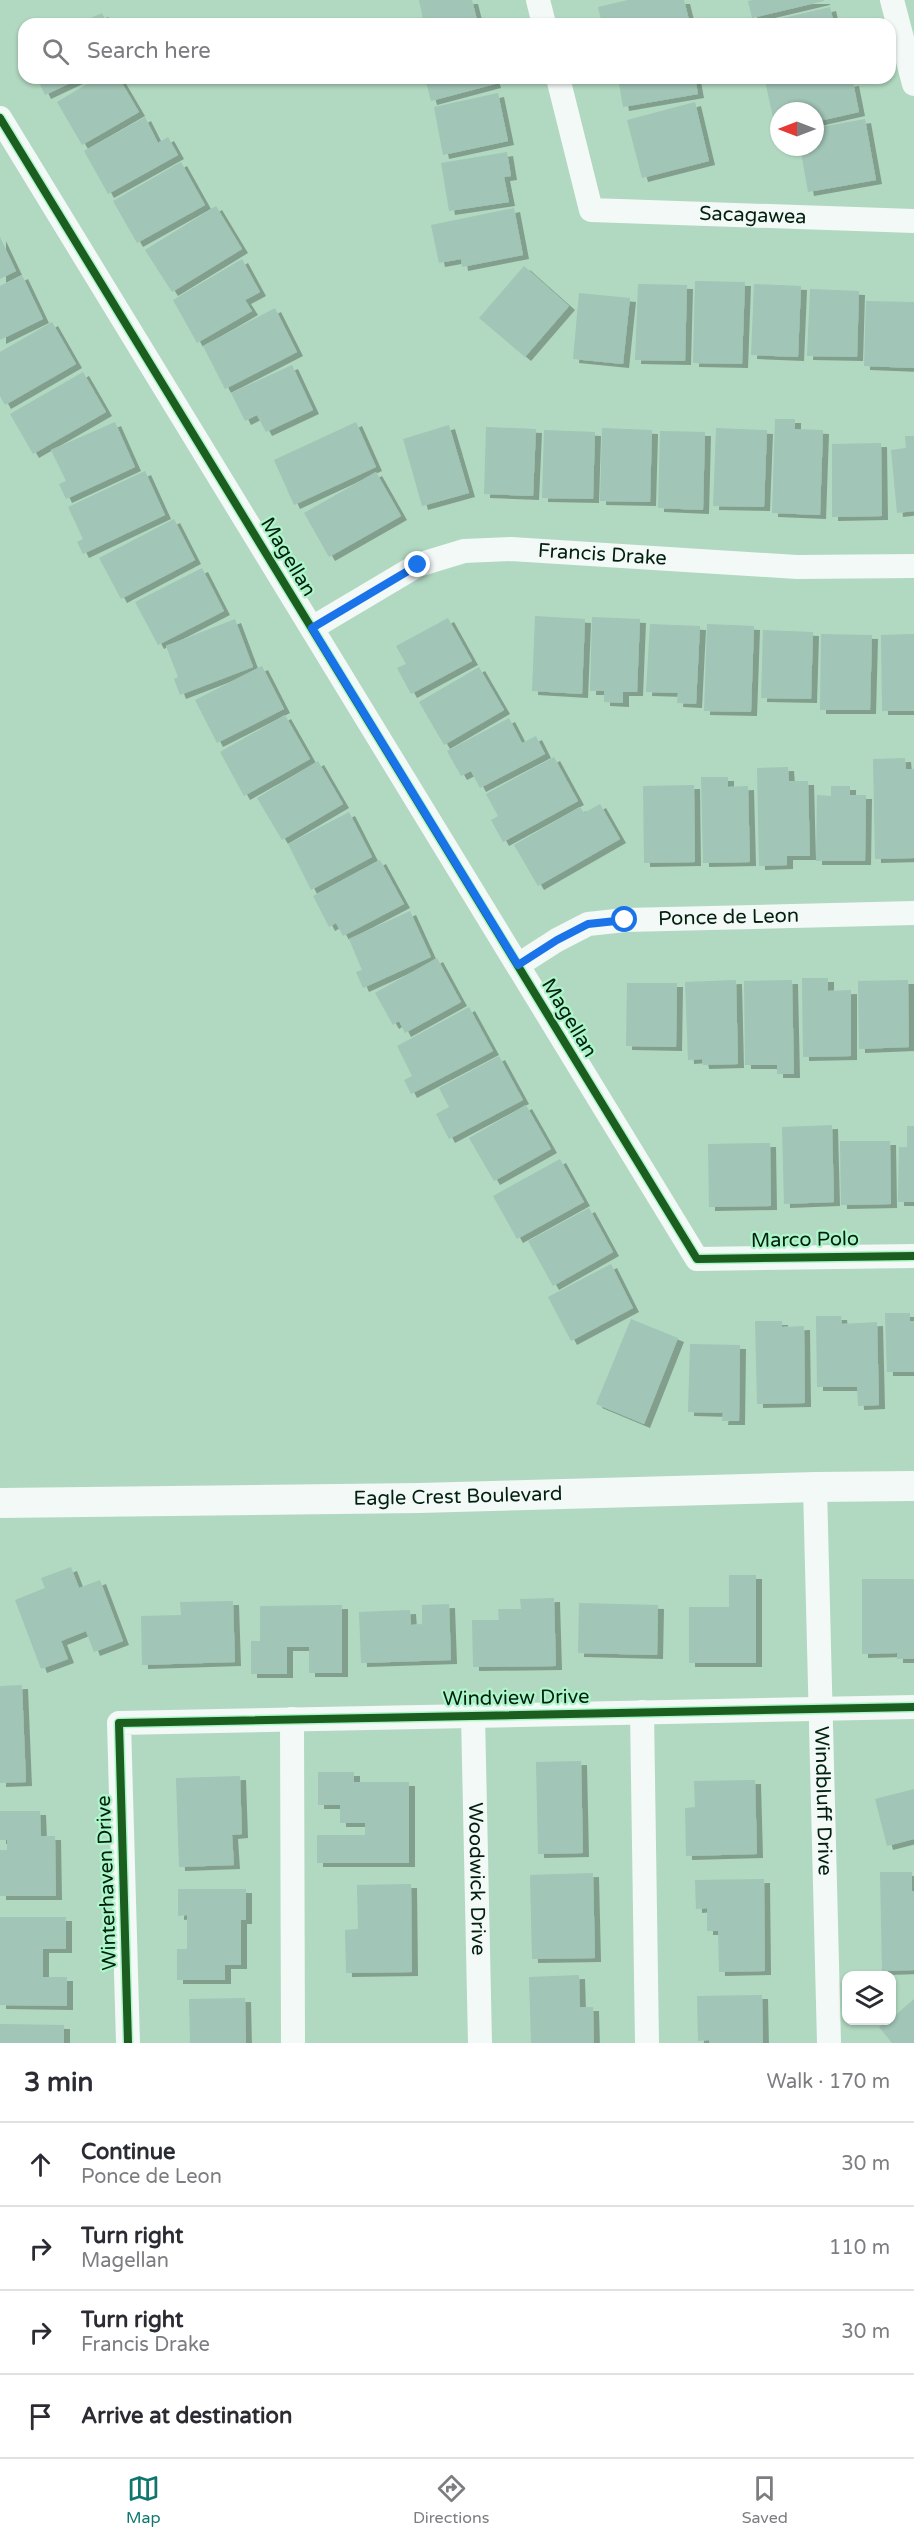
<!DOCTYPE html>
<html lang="en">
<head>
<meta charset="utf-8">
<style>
  :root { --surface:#fff; --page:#f7f7f7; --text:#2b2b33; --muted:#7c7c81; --line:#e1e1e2; --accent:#0f766e }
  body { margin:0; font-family:"Varela Round",sans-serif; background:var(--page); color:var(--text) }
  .controls { position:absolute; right:18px; bottom:18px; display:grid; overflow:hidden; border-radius:12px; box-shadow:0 2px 4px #0004 }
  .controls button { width:54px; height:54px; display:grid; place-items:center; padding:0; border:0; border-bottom:2px solid var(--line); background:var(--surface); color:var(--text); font:30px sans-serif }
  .compass { position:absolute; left:770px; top:102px; width:54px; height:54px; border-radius:50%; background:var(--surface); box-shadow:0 2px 4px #0004; rotate:270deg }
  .stop { position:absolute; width:18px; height:18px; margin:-14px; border:4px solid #1a73e8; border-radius:50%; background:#fff }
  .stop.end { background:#1a73e8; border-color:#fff; box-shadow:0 2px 6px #0008 }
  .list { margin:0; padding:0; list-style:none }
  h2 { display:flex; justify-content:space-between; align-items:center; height:78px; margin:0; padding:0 24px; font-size:26px }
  h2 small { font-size:20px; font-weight:400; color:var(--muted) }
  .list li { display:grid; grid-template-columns:39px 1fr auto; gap:18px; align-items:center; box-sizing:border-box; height:84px; padding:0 24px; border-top:2px solid var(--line) }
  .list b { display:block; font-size:22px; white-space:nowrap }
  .list p { margin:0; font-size:20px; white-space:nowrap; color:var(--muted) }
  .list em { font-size:20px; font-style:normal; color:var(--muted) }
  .icon { flex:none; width:33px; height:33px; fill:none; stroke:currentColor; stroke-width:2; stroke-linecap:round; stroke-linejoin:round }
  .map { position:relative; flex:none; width:914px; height:2043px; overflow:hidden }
  .search { position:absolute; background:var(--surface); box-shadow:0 2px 4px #0004; left:18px; right:18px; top:18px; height:66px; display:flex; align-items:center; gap:15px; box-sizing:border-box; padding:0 21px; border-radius:18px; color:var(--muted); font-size:22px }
  .sheet { height:414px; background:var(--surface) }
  nav { display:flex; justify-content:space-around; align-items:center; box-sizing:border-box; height:84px; border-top:2px solid var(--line); background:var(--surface); font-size:16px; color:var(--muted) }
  nav a { display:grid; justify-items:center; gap:3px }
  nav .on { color:var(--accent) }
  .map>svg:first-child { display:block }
  .building { fill:#a1c5b6; filter:url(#shadow) }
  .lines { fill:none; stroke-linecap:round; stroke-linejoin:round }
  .minor { stroke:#f3f9f6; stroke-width:24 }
  .major { stroke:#f3f9f6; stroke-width:30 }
  .cycleway-casing { stroke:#adf6c9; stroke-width:11 }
  .cycleway { stroke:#1b5e20; stroke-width:8 }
  .route { stroke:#1a73e8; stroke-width:8 }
  .labels { text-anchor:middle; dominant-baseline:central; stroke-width:4.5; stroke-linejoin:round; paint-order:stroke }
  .street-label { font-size:20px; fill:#022010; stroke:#adf6c9 }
</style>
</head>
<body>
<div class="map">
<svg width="914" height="2043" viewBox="0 0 914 2043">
  <defs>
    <filter id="shadow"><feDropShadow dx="6" dy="4" stdDeviation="0" flood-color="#0004"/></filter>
  </defs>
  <rect width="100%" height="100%" fill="#b1d8c0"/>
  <path class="building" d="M419,0h53l6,24h-54z
    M628,0h56l6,24h-88l-4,-17z
    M753,0h71v1l-72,17 -4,-17z
    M830,7l4,17h-71l-1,-1z
    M102,13l5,11h-29z
    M37,78h44l-36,17z
    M97,78h22l20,34 -57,33 -25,-43z
    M425,78h68l2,6 -64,17z
    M618,78h77l3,16 -75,13z
    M780,78h61l1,6 11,-2 6,30 -44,10v-11h-36v19l-3,1 -11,-50z
    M498,93l10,48 -65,14 -9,-48z
    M695,102l14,59 -67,17 -15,-58z
    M145,117l13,26 10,-6 10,18 -70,39 -24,-43z
    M865,119l11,61 -68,12 -8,-45h15v-19z
    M507,152l4,24 -7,1 5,25 -60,9 -8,-48z
    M181,162l24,43 -68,38 -24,-42z
    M216,206l26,43 -70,43 -27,-42z
    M514,208l9,47 -61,12 -1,-8 -22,4 -8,-38z
    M0,237l16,34 -16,8z
    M242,259l18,33 -15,8 7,11 -55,32 -24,-43z
    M524,266l45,40 -44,51 -46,-39z
    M22,275l21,44 -43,21v-54z
    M695,281l50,1 -3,82 -49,-1z
    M638,284l49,1 -2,76 -50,-1z
    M754,284l47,2 -3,71 -47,-2z
    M810,289l49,2 -2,66 -50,-1z
    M579,293l51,5 -7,66 -50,-5z
    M866,301l48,1v66l-50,-2z
    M275,308l22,44 -72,37 -22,-43z
    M52,322l24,42 -71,41 -5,-9v-44z
    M292,365l21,45 -47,22 -9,-17 -12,6 -14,-28z
    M83,372l23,40 -73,42 -23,-40z
    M775,419h20v10l28,1 -3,85 -48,-2z
    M115,422l20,45 -69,32 -7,-15 7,-3 -15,-31z
    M356,422l20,45 -82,38 -20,-45z
    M449,425l20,68 -47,13 -19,-67z
    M486,427l50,2 -3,67 -49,-2z
    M602,428l50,2 -2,72 -50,-1z
    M716,428l51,2 -3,77 -51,-1z
    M544,430l51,2 -2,67 -51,-1z
    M660,431l45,1 -2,78 -45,-2z
    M905,436h9v75l-17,2 -6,-63 15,-2z
    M881,443l1,73 -50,1v-73z
    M145,471l20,44 -82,39 -6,-12 6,-3 -15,-32z
    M376,472l25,44 -72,41 -25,-44z
    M174,519l21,41 -74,39 -22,-41z
    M202,568l22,43 -66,34 -23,-43z
    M535,616l50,3 -3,75 -50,-3z
    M592,617l48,2 -3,73h-14v11l-19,-1v-11h-14z
    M448,618l24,43 -61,33 -14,-26 9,-4 -10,-18z
    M235,619l18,48 -73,28 -6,-16 4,-2 -12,-31z
    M650,624l50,2 -4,78 -19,-1 1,-10 -32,-1z
    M707,624l47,2 -3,86 -47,-1z
    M763,630l50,2 -2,67 -50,-1z
    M821,634l51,1 -2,75h-50z
    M914,634v77h-32l-1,-76z
    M262,666l22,43 -67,34 -22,-43z
    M479,667l25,43 -60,35 -25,-43z
    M285,715l25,44 -66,37 -24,-44z
    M509,718l13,25 14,-7 9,18 -65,34 -9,-17 -10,5 -14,-25z
    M554,757l24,44 -75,41 -12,-22 7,-4 -12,-22z
    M905,758l1,11h8v89l-39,1 -2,-100z
    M318,761l25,43 -61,36 -25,-42z
    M788,767l1,14h19l2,75h-23v9l-28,1 -2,-98z
    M701,777h27v10l20,-1 2,76 -47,1z
    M694,785l1,77 -51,1 -1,-77z
    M831,786h19v9h16l-1,66h-49l1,-66 14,1z
    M600,804l20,35 -82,47 -24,-41 66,-38 4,6z
    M349,812l23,45 -61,33 -23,-46z
    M380,860l24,44 -61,32 -7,-13 -7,4 -16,-31z
    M410,911l21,46 -68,31 -7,-16 6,-2 -13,-31z
    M437,958l24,44 -56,31 -6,-12 -6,4 -18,-32z
    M802,978h26v13l23,-1v66l-48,1z
    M736,980l2,84 -35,1 -1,-6 -14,1 -3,-78z
    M792,980l2,94h-17v-9h-32l-1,-84z
    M908,980l1,67 -50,2 -1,-68z
    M627,983h50l-1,64 -50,-1z
    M469,1007l24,44 -82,43 -7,-14 8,-4 -15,-30z
    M499,1056l24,44 -74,39 -13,-25 13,-7 -10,-19z
    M526,1105l25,44 -57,32 -25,-43z
    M832,1125l2,77 -50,2 -2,-77z
    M907,1126h7v76h-16l1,-55h8z
    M840,1141h50l1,63 -50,1z
    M770,1143l1,63 -62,1 -1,-63z
    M560,1159l24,43 -67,37 -24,-43z
    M589,1208l24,44 -60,34 -25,-45z
    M611,1264l22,44 -62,33 -23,-44z
    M885,1313h25v8h4v51h-27z
    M816,1316h25l1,8 35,-2 2,83 -21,1 -1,-19h-40z
    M631,1319l47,19 -34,86 -48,-20z
    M755,1321h27v6l22,-1 1,77 -48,1z
    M690,1344l50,1 -1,76h-17l1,-8 -35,-1z
    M71,1567l8,21 21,-8 23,61 -29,11 -8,-21 -25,10 7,18 -27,10 -26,-69 30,-12 -4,-10z
    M729,1575h27v88h-67v-56h40z
    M862,1579h52v80h-17v-6l-35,1z
    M554,1598l2,68 -83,1 -1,-47h27l-1,-11h23l-1,-10z
    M233,1601l2,61 -93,3 -1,-49 40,-1 -1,-13z
    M579,1603l79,2 -1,50 -79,-2z
    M449,1604l2,56 -90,3 -2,-51 51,-2 1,15 11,-1v-19z
    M342,1605v68h-33v-26h-22v27h-36v-33h9v-35z
    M22,1685l4,97 -26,1v-97z
    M581,1761l2,92 -45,1 -2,-92z
    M318,1772h36v10h55v81h-92v-28h48v-12h-25v-18h-22z
    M240,1776l2,58 -10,1 2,30 -55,2 -3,-89z
    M755,1780l2,74 -71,2 -1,-48 10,-1 -1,-26z
    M914,1789v50l-27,7 -12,-47z
    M0,1811h40l1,25h14l1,60h-56v-46h7v-10h-7z
    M880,1872h32v19h2v79l-32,1z
    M593,1873l2,85 -63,1 -2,-84z
    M764,1879l1,92 -46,1 -1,-41h-11v-23l-11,1 -1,-29z
    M411,1884l1,88 -66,1 -1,-43 13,-1 -1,-44z
    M178,1889h68v31h-5v45h-16v15h-48v-31h10v-34l-9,1z
    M0,1917h66v32h-23v28h24v29l-67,-1z
    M579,1975l1,32h13l1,36h-63l-2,-66z
    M762,1995l1,48h-54v-3l-11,1 -1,-45z
    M245,1998l1,45h-56l-1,-44z
    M914,1999v44h-22l-13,-16 9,-7h4v-2z
    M0,2024l64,1v18h-64z"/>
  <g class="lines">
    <g class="minor">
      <path d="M538,0l6,24"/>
      <path d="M892,0l22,84"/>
      <path id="s1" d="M558,78l33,132 323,11"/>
      <path d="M0,118l697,1141 217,-3"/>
      <path id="s2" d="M312,628l106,-63 46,-14 47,-2 286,18 117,-1"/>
      <path id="s3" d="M518,965l39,-25 31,-16 37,-4 289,-7"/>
      <path id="s4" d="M815,1487l14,556"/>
      <path d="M642,1712l5,331"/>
      <path id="s5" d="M473,1715l7,328"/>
      <path d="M292,1719l1,324"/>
      <path d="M128,2043l-9,-320 795,-16"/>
    </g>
    <path class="major" id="s6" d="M0,1503l419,-5 396,-11 99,-1"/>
    <g class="cycleway-casing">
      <path id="cycleway" d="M0,118l697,1141 217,-3
        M128,2043l-9,-320 795,-16"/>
    </g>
    <use href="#cycleway" class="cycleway"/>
  </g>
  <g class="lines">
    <path class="route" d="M418,565l-106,63 206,337 39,-25 31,-16 37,-4"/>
  </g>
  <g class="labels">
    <g class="street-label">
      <text stroke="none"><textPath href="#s1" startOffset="298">Sacagawea</textPath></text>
      <text stroke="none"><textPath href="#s2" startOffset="310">Francis Drake</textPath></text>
      <text transform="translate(288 557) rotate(59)">Magellan</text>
      <text stroke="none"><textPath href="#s3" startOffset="222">Ponce de Leon</textPath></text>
      <text transform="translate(569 1018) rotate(59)">Magellan</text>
      <text transform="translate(805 1240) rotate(-1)">Marco Polo</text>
      <text stroke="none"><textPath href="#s6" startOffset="458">Eagle Crest Boulevard</textPath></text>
      <text transform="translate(516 1698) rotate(-1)">Windview Drive</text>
      <text stroke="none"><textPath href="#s4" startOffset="314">Windbluff Drive</textPath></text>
      <text stroke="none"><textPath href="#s5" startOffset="164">Woodwick Drive</textPath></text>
      <text transform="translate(107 1883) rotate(-92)">Winterhaven Drive</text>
    </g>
  </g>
</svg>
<div class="controls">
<button><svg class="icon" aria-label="layers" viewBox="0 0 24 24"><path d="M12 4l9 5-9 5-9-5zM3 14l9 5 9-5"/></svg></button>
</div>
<svg class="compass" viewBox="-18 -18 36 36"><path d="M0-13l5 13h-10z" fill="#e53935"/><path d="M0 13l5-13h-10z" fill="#7c7c81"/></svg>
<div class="stop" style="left:625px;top:920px"></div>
<div class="stop end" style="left:418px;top:565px"></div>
<div class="search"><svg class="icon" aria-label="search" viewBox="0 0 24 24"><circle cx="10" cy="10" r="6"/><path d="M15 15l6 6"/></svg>Search here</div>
</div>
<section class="sheet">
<h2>3 min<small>Walk · 170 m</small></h2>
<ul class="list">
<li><svg class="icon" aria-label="ahead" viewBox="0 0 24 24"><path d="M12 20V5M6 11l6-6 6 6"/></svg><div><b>Continue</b><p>Ponce de Leon</p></div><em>30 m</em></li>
<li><svg class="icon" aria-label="right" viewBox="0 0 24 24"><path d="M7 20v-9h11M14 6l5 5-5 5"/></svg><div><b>Turn right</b><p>Magellan</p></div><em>110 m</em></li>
<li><svg class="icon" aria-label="right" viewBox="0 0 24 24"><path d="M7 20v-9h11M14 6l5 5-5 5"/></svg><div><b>Turn right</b><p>Francis Drake</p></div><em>30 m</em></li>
<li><svg class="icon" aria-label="arrive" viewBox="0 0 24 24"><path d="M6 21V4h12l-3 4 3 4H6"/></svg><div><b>Arrive at destination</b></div></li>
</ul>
</section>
<nav>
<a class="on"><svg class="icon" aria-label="map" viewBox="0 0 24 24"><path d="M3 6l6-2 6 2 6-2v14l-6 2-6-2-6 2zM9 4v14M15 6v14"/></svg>Map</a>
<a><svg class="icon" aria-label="directions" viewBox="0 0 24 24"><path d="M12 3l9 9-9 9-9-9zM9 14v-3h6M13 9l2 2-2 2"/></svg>Directions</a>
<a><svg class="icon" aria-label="saved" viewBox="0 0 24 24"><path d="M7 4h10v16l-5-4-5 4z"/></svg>Saved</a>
</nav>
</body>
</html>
